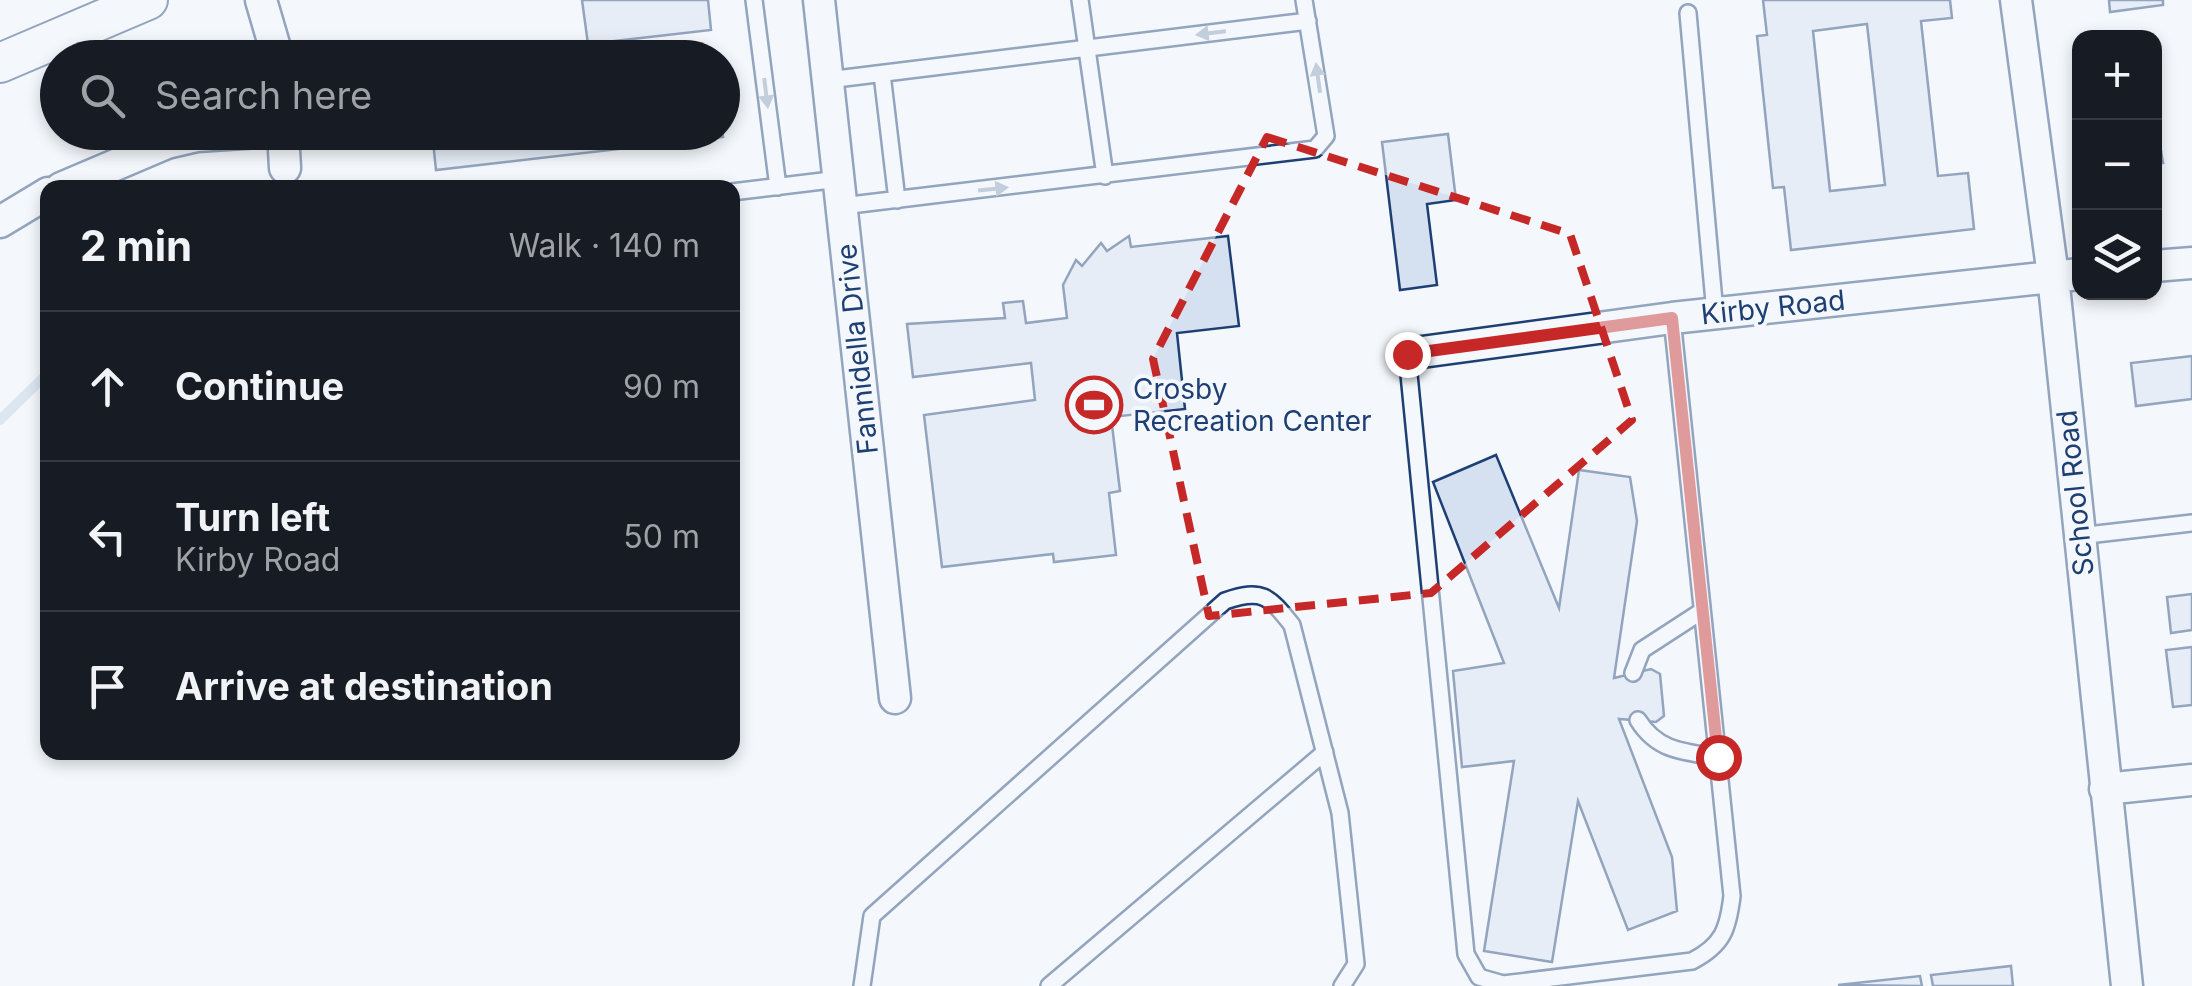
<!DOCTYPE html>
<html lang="en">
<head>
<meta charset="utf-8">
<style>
  :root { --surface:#171b24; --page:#20242c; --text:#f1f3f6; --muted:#9ea1a6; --line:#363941 }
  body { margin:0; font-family:Inter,sans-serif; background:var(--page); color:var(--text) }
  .controls { position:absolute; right:30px; top:30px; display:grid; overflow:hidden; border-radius:20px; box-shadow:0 5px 15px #0003 }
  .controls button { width:90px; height:90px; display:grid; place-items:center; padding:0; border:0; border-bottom:2px solid var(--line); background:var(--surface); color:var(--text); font:50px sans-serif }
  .stop { position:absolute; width:30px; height:30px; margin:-22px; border:8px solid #c62828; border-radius:50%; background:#fff }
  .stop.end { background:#c62828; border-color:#fff; box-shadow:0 2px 10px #0008 }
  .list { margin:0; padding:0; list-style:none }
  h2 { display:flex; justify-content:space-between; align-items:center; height:130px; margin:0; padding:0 40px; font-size:42px }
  h2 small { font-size:32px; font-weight:400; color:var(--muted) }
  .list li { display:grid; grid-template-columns:65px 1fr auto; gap:30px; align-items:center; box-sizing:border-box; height:150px; padding:0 40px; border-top:2px solid var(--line) }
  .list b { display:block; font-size:38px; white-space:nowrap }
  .list p { margin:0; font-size:32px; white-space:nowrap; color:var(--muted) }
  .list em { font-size:32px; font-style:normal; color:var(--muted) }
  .icon { flex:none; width:55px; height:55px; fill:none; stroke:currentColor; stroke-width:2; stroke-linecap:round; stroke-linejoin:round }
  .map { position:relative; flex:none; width:2192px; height:986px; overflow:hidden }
  .search { position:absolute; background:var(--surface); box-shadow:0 5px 15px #0003; left:40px; top:40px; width:700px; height:110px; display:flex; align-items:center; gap:25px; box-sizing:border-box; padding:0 35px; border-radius:55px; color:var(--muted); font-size:38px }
  .panel { position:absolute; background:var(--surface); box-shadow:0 5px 15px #0003; left:40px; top:180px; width:700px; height:580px; border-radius:20px }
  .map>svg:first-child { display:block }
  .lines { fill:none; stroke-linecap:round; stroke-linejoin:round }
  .stream { stroke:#bed0e5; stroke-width:10 }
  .building { fill:#d5e0f0; stroke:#1d3f73; stroke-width:2.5; fill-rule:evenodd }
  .service-casing { stroke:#1d3f73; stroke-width:20 }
  .minor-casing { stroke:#1d3f73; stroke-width:35 }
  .tertiary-casing { stroke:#1d3f73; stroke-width:42 }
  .service { stroke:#f4f7fb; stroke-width:15 }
  .minor { stroke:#f4f7fb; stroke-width:30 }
  .tertiary { stroke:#f4f7fb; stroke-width:38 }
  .oneway { fill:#889bb7 }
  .route { stroke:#c62828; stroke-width:12 }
  .marked { fill:none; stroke:#c62828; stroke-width:8; stroke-dasharray:20 12; stroke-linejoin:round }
  .labels { text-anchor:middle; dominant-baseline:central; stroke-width:8; stroke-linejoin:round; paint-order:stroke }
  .street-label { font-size:28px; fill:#1d3f73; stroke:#f4f7fb }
  .poi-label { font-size:28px; fill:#1d3f73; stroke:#f4f7fb; text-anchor:start }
</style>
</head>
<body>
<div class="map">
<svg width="2192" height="986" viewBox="0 0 2192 986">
  <rect width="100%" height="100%" fill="#f4f7fb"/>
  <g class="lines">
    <path class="stream" d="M0,420l48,-47"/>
  </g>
  <path class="building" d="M582,0h126l3,30 -123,14z
    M1763,0h187l2,18 -31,3 17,155 30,-3 6,56 -183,21 -7,-63 -11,1 -16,-152 10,-1zM1867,24l18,161 -55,6 -17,-160z
    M2109,0h54v5l-53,7z
    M714,51v7h-55z
    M2154,109l9,54 -9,1z
    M722,130l1,7 -287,33 -4,-38z
    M1448,134l8,66 -29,4 10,81 -37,5 -18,-148z
    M1129,236l2,11 97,-11 11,90 -62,7 8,76 -74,8 9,74 -11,2 7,62 -62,7 -1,-8 -111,13 -18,-152 111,-15 -4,-37 -118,14 -6,-53 98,-6 -2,-15 20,-2 3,22 41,-5 -4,-33 13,-25 6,6 19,-23 6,8z
    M2192,356v43l-56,7 -5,-43z
    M1496,455l63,153 20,-138 51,7 7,44 -23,157 37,-9 9,5 4,42 -8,6 -37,-3 53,138 5,54 -49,19 -50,-129 -26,161 -68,-11 30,-190 -52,6 -9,-96 51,-8 -71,-181z
    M2192,594v36l-21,3 -4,-36z
    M2192,647v58l-19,2 -7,-57z
    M2011,966l2,20h-80l-2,-11z
    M1920,976l2,10 -84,-1z"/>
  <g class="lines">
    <g class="service-casing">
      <path id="service" d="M754,0l24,187
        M1080,0l25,176
        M1688,13l27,300
        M882,74l15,126
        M828,80l480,-59
        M732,192l107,-13
        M842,206l473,-57 11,-13 -22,-136
        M1407,354l59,600 13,23 24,7 189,-23c31,-16 36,-32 40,-65l-60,-578
        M2079,536l113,-13
        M1633,673l9,-23 60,-39
        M1638,720c19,31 46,32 80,37
        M862,986l10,-70 353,-315c37,-13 44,-5 67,24l48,188 16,151 -14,22
        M1049,986l276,-234"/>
    </g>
    <g class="minor-casing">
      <path id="minor" d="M261,0l17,58
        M819,0l76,698
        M2016,0l37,276 74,710
        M283,132l2,36
        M61,188l106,-45 30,-7 62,-4
        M0,222l48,-29
        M2154,266l38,-3
        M1407,354l265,-36 408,-44
        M2105,789l87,-9"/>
    </g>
    <g class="tertiary-casing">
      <path id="tertiary" d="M0,63l148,-63"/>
    </g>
    <use href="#service" class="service"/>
    <use href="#minor" class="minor"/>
    <use href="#tertiary" class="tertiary"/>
  </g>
  <defs><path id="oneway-solid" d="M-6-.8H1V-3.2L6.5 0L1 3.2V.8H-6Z" transform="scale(2.5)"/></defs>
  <g class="oneway">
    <use href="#oneway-solid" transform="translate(1211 33) rotate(173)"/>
    <use href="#oneway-solid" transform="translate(1318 78) rotate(-98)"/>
    <use href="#oneway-solid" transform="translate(766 93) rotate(83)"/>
    <use href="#oneway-solid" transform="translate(993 189) rotate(-6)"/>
  </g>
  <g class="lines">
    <path class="route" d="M1407,354l265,-36 46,439"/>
  </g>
  <path d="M0 0H2192V986H0ZM1267,137l303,97 62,186 -201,173 -222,23 -56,-257z" fill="#f4f7fb" fill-opacity=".55" fill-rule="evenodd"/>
  <path class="marked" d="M1267,137l303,97 62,186 -201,173 -222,23 -56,-257z"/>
  <defs>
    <g id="stadium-ring" transform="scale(2.875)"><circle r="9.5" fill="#f4f7fb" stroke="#c62828" stroke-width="1.5"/><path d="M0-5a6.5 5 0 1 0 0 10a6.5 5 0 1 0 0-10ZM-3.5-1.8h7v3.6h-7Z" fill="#c62828"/></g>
  </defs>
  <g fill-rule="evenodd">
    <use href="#stadium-ring" x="1094" y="405"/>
  </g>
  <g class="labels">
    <g class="street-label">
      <text transform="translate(1773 307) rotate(-6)">Kirby Road</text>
      <text transform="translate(857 349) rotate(-96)">Fannidella Drive</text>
      <text transform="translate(2075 493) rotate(-96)">School Road</text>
    </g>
    <g class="poi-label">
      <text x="1133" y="389">Crosby<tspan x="1133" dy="32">Recreation Center</tspan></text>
    </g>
  </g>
</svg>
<div class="controls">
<button>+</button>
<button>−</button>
<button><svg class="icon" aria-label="layers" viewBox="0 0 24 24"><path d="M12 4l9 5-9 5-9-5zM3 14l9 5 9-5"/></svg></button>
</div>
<div class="stop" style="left:1718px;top:757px"></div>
<div class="stop end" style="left:1407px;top:354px"></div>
<div class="search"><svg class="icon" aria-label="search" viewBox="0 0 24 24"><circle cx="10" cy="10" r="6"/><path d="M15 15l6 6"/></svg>Search here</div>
<section class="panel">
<h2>2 min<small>Walk · 140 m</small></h2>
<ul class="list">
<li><svg class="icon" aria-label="ahead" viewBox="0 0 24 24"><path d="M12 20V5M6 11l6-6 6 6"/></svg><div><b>Continue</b></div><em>90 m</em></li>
<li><svg class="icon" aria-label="left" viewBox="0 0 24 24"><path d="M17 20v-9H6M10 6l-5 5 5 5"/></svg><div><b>Turn left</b><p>Kirby Road</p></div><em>50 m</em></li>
<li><svg class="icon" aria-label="arrive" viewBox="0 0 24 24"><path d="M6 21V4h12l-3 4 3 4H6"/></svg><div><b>Arrive at destination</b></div></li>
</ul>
</section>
</div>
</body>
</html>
